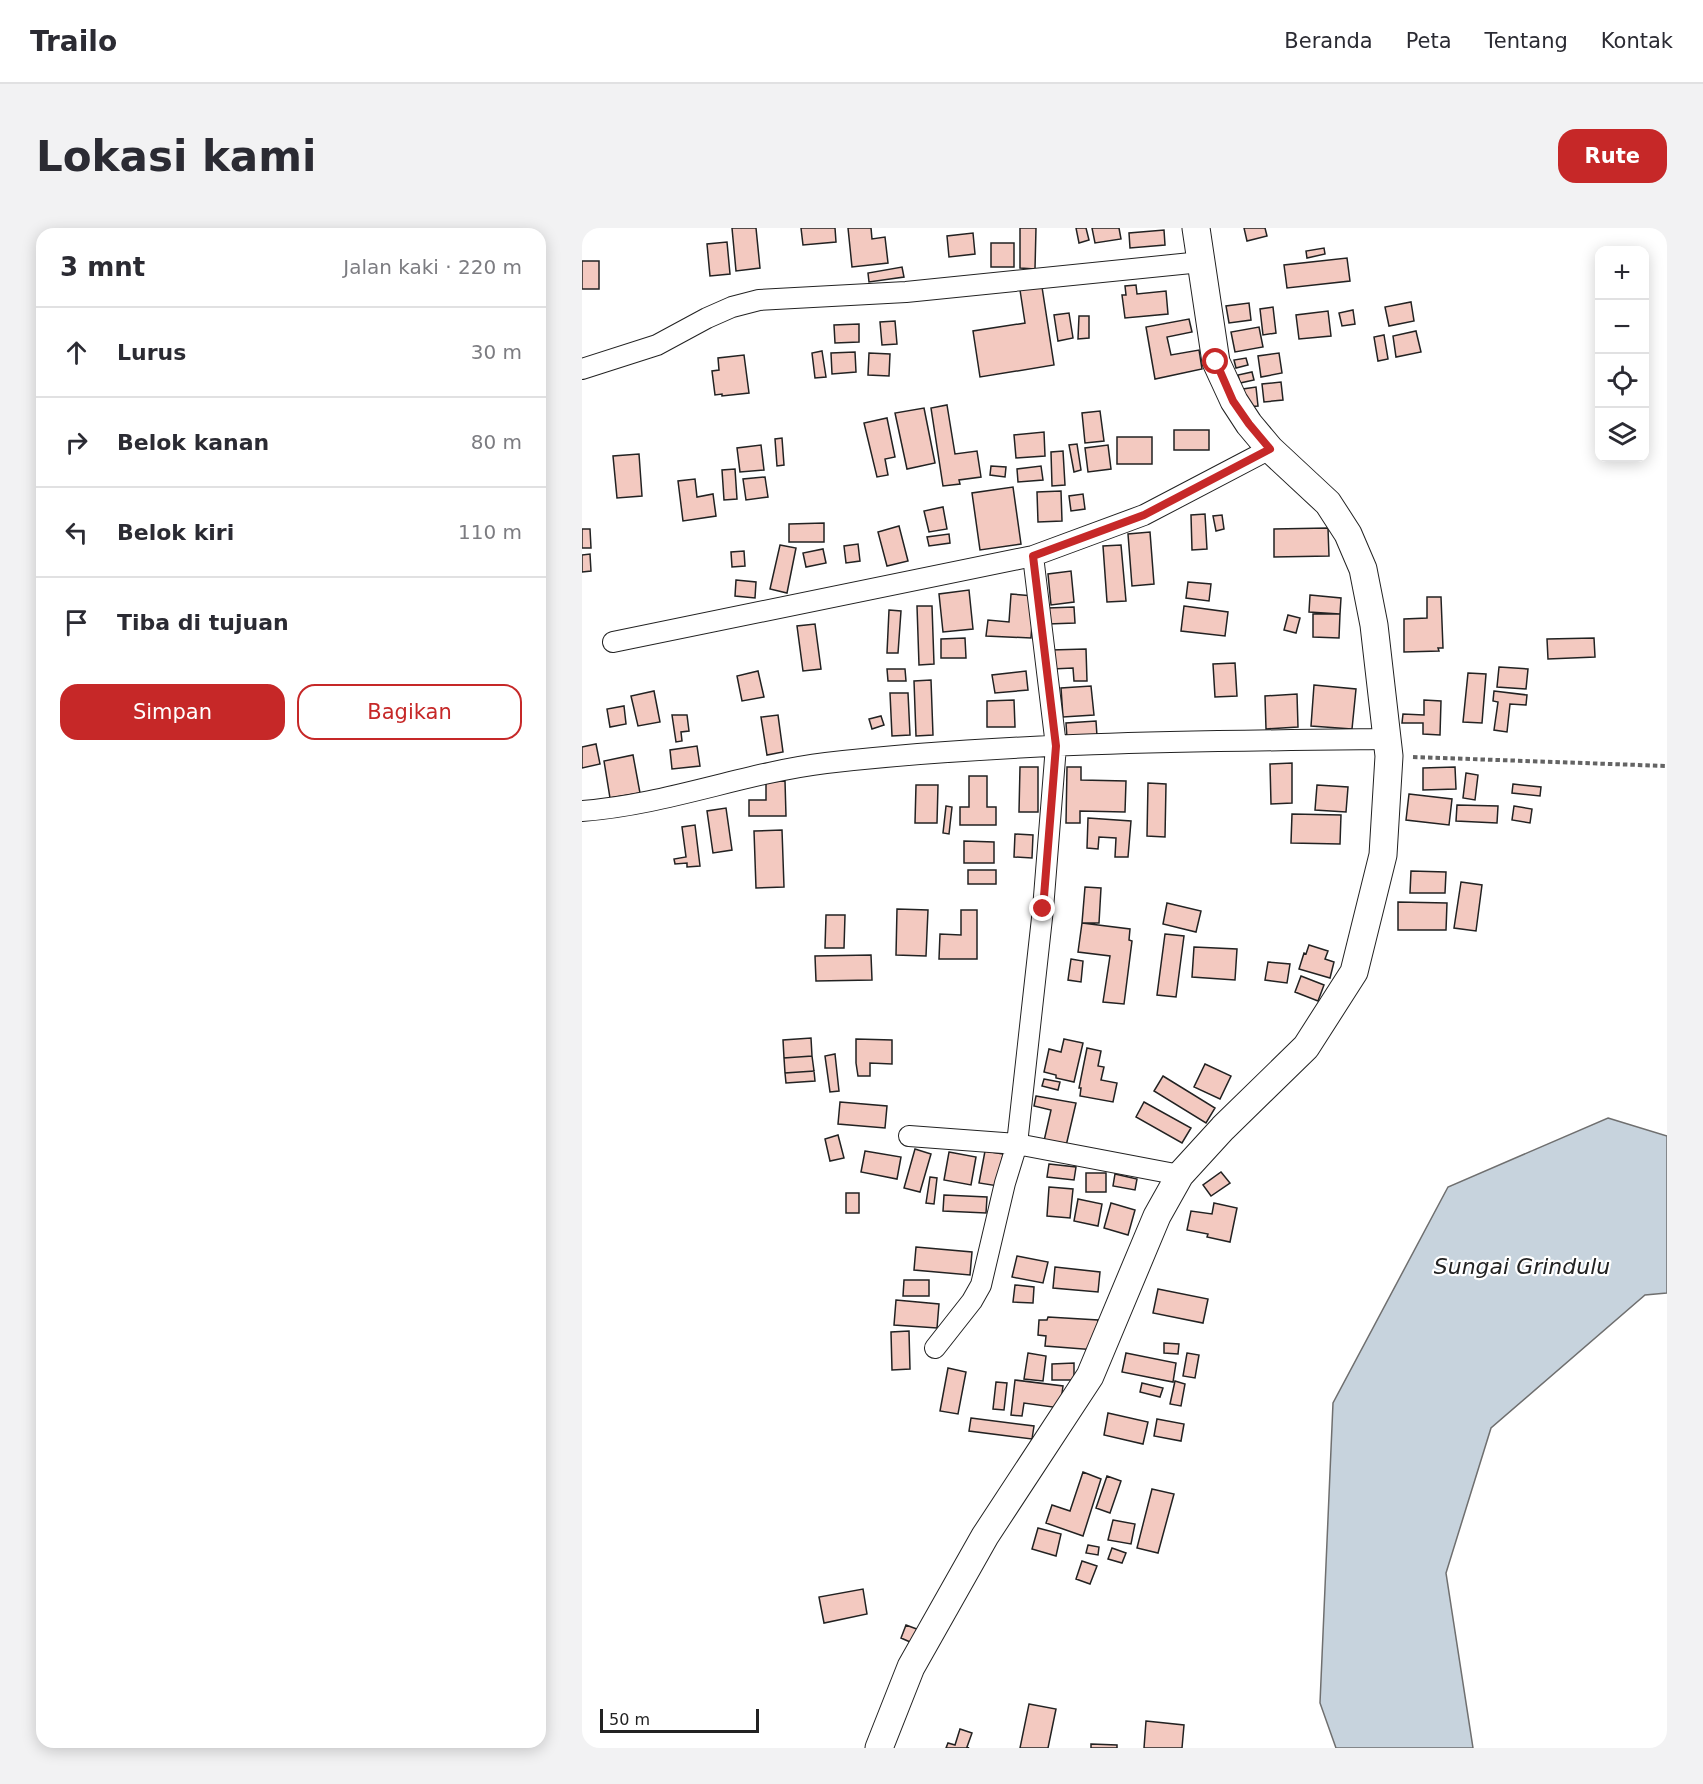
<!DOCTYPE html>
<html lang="id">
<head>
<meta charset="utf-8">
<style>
  :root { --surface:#fff; --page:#f2f2f3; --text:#2b2b33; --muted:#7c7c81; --line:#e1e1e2; --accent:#c62828 }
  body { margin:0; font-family:"DejaVu Sans",sans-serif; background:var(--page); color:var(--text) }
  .controls { position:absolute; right:18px; top:18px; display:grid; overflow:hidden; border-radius:12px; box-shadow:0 3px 15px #0003 }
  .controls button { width:54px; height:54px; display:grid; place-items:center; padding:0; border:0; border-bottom:2px solid var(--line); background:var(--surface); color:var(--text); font:30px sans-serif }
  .scale { position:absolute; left:18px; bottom:15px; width:159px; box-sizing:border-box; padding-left:6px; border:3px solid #222; border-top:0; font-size:16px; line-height:21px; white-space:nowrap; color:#222; -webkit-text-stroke:4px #fff; paint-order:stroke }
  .stop { position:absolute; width:18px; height:18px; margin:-14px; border:4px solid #c62828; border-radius:50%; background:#fff }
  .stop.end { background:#c62828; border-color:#fff; box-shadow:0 2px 6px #0008 }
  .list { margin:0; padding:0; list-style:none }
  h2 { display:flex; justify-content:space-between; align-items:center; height:78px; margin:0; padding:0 24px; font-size:26px }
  h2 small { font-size:20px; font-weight:400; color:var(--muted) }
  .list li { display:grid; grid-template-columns:39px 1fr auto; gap:18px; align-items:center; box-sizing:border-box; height:90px; padding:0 24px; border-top:2px solid var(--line) }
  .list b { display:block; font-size:22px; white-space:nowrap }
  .list em { font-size:20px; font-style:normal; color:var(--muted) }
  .actions { display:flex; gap:12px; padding:18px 24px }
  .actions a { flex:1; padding:14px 0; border:2px solid var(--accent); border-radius:18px; text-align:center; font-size:21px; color:var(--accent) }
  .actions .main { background:var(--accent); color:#fff }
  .icon { flex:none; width:33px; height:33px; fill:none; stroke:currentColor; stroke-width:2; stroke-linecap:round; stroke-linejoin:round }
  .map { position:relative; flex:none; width:1085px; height:1520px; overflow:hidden; border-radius:18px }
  header { display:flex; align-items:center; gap:36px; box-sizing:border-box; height:84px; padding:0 30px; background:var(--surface); border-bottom:2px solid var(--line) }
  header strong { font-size:28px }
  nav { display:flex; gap:33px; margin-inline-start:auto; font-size:21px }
  .intro { display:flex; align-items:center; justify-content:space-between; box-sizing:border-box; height:144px; padding:0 36px }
  h1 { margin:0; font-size:42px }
  .button { padding:15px 27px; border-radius:18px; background:var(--accent); color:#fff; font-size:21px; font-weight:700 }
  main { display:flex; gap:36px; padding:0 36px }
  aside { flex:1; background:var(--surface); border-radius:18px; box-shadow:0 3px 15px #0003 }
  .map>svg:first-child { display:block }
  .water { fill:#c7d3dd; stroke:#6f6f6f; stroke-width:1.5 }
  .building { fill:#f3c9c0; stroke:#222; stroke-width:1.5 }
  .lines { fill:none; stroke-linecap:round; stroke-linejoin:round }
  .street-casing { stroke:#222; stroke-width:22 }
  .secondary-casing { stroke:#222; stroke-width:29 }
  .path { stroke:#646464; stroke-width:4; stroke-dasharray:4.5 3; stroke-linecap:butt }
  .street { stroke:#fff; stroke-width:20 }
  .secondary { stroke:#fff; stroke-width:27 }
  .route { stroke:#c62828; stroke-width:8 }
  .labels { text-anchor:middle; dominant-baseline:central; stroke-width:4.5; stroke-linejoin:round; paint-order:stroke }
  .water-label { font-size:22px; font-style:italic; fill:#222; stroke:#fff }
</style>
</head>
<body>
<header>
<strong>Trailo</strong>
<nav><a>Beranda</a><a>Peta</a><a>Tentang</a><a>Kontak</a></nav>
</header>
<div class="intro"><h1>Lokasi kami</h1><a class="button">Rute</a></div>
<main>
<aside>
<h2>3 mnt<small>Jalan kaki · 220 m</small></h2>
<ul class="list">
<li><svg class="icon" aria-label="ahead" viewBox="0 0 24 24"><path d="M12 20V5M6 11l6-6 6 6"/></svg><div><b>Lurus</b></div><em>30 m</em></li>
<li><svg class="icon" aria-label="right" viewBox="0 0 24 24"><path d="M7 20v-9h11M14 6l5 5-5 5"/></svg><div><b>Belok kanan</b></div><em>80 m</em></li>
<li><svg class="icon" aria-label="left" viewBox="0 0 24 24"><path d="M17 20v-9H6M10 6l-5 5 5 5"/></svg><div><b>Belok kiri</b></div><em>110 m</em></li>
<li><svg class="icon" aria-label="arrive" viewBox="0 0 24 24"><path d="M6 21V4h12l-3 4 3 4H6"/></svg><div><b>Tiba di tujuan</b></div></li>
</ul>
<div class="actions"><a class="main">Simpan</a><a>Bagikan</a></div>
</aside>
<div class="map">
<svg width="1085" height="1520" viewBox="0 0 1085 1520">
  <rect width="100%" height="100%" fill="#fff"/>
  <path class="water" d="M1026,890l59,18v157l-22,2 -154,133 -45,145 27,175h-137l-16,-45 13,-300 115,-216z"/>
  <path class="building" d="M150,0h24l4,40 -24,3z
    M219,0h34l1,14 -33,3z
    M266,0h23l1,11 13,-2 3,26 -36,4z
    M438,0h16l-1,41 -15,-1z
    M494,0h10l3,12 -10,3z
    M510,0h27l2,11 -26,4z
    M662,0h21l2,8 -20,5z
    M582,2l1,15 -35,3 -1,-15z
    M391,5l2,21 -26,3 -2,-21z
    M145,14l3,32 -20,2 -3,-32z
    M409,15h23v24h-23z
    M742,20l1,6 -18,4 -1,-7z
    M765,30l3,23 -63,7 -3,-23z
    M0,33h17v28h-17z
    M320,39l2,10 -35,5 -1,-9z
    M554,57l1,9 29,-3 2,23 -43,4 -3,-23h4l-1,-9z
    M460,59l12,78 -74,12 -7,-46 52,-8 -5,-33z
    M829,74l3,19 -25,5 -4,-19z
    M667,75l2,17 -22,3 -3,-17z
    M691,79l3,26 -13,2 -3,-26z
    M771,82l2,14 -13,2 -3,-13z
    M746,83l3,25 -32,3 -3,-24z
    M487,85l4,25 -15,3 -4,-26z
    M497,88h10v22l-11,1z
    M607,91l3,13 -25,5 4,18 28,-5 3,19 -47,10 -9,-52z
    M313,93l2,23 -15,1 -2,-23z
    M277,96v18l-24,1 -1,-18z
    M677,99l4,20 -28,5 -4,-20z
    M834,103l5,21 -25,5 -3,-21z
    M802,107l4,24 -10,2 -4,-24z
    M240,123l4,26 -11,1 -3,-25z
    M273,124l1,20 -24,2 -1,-21z
    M287,125l21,1 -1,22 -21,-1z
    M697,125l3,20 -21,4 -3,-21z
    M162,127l5,38 -27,3v-2l-7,1 -3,-24 7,-1 -1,-12z
    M664,130l2,7 -12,3 -2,-8z
    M670,144l2,8 -14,3 -2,-8z
    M699,154l2,18 -19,2 -2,-18z
    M674,159l2,19 -13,1 -2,-18z
    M365,177l8,49 22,-3 4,26 -22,3 1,4 -17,2 -12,-78z
    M342,180l11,55 -28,6 -12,-56z
    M518,183l4,30 -19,2 -3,-30z
    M305,190l8,39 -10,2 3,16 -11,2 -13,-54z
    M592,202h35v20h-35z
    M462,204l1,24 -29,2 -2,-23z
    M535,209h35v27h-35z
    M200,210l2,27 -7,1 -2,-27z
    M495,216l4,26 -7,2 -5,-27z
    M179,217l3,25 -24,2 -3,-24z
    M526,217l3,24 -23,3 -3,-24z
    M481,223l2,34 -13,1 -1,-34z
    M57,226l3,42 -25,2 -4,-42z
    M409,238l15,1 -1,10 -15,-2z
    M459,238l2,14 -25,2 -1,-13z
    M153,241l2,30 -13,1 -2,-30z
    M183,249l3,20 -22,3 -3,-21z
    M113,251l2,18 16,-3 3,22 -33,5 -5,-40z
    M431,259l8,57 -41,6 -8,-57z
    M479,263l1,30 -24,1 -1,-30z
    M501,266l2,15 -14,2 -2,-15z
    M361,279l4,22 -18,3 -5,-21z
    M623,286l2,35 -15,1 -1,-35z
    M640,287l2,14 -8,2 -3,-15z
    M242,295v19h-35v-18z
    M317,298l9,35 -21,5 -9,-34z
    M746,300l1,28 -55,1v-28z
    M0,301h8l1,19h-9z
    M568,304l4,52 -22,2 -4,-52z
    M367,306l1,9 -21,3 -2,-9z
    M276,316l2,17 -14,2 -2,-17z
    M198,317l16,3 -9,45 -17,-4z
    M539,317l5,56 -19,1 -4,-56z
    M241,321l3,14 -20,4 -3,-14z
    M162,323l1,15 -13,1 -1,-15z
    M8,326l1,17 -9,1v-17z
    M489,343l3,31 -23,3 -3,-31z
    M154,352l20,2 -1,16 -20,-2z
    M606,354l23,2 -2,17 -23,-3z
    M387,362l4,39 -30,3 -4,-38z
    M429,366l23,2 -3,42 -45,-2 2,-16 21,2z
    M728,367l31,3 -1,16 -31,-2z
    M845,369h14l2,51h-5l1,3 -35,1v-33l23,-1z
    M335,378h15l2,58 -15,1z
    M602,378l44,6 -3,24 -44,-5z
    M492,379l1,16 -27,1v-16z
    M307,382l12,1 -3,42h-11z
    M731,386h27l-1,24 -26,-1z
    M706,387l12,3 -4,15 -12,-3z
    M233,396l6,45 -18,2 -6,-45z
    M383,410l1,20h-25v-19z
    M1012,410l1,19 -47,2 -1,-20z
    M504,421l1,32h-13l-1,-13 -21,1 -1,-19z
    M653,435l2,33 -22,1 -2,-33z
    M917,439l29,2 -2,20 -29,-2z
    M305,441h18l1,12h-18z
    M176,443l6,26 -22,4 -5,-25z
    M444,443l2,19 -33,3 -3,-18z
    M886,445l18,1 -4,49 -19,-1z
    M349,452l2,55 -17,1 -2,-55z
    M732,457l42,4 -4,40 -41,-3z
    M509,458l3,29 -31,2 -2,-29z
    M72,463l6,31 -22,4 -7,-30z
    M912,463l33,4 -1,10 -16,-1 -3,28 -13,-2 4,-28 -5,-1z
    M308,465h18l2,42 -18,1z
    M715,466l1,33 -32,2 -1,-33z
    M432,472l1,27h-28v-26z
    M842,472l17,1 -1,34 -17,-1v-11h-21l1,-9 21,1z
    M42,478l2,18 -16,3 -3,-18z
    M90,487h15l2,16 -8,1 1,9 -6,1z
    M196,487l5,37 -16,3 -6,-38z
    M299,488l3,9 -12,4 -3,-10z
    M514,493l1,15 -30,2 -1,-15z
    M14,516l4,20 -18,4v-21z
    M115,518l3,20 -28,3 -2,-19z
    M51,527l7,38 -30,5 -6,-37z
    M710,535v40l-21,1 -1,-40z
    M438,539h18v45h-19z
    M485,539h14v13l45,1 -1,31 -45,-1v12h-14z
    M873,539l1,22 -33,1v-22z
    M884,545l12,2 -3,25 -12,-2z
    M387,548h18v31h9v18h-36v-18h9z
    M203,553l1,35h-37v-16h17v-18z
    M566,555l18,1 -1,53 -18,-1z
    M931,556l28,3 -1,9 -28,-3z
    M334,557h22l-1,38h-22z
    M735,557l31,2 -2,25 -31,-2z
    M827,566l43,5 -3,26 -43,-5z
    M875,577l41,1 -1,17 -41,-2z
    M364,578l6,1 -3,27 -6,-1z
    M932,578l18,3 -2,14 -18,-3z
    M144,580l6,42 -19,3 -6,-42z
    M710,586l49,1 -1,29 -49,-1z
    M506,590l43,3 -3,36h-13l1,-19 -17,-1 -1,12 -11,-1z
    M113,597l5,41 -13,1v-4l-12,1 -1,-5 12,-2 -4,-30z
    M200,602l2,57 -28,1 -2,-57z
    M433,606l18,1 -1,23 -18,-1z
    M382,613l30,1v21h-30z
    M386,642h28v14h-28z
    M829,643l35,1 -1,21h-35z
    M879,654l21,3 -6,46 -22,-3z
    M503,659l16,1 -2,35h-17z
    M816,674l49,1 -1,27h-48z
    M585,675l34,8 -5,21 -33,-8z
    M315,681l31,1 -2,46 -30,-1z
    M379,682h16v49h-38l1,-25 21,1z
    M244,687h19l-1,33h-19z
    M500,695l48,6 -1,11 3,1 -8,63 -21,-2 7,-46 -32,-4z
    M583,706l19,2 -8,61 -19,-2z
    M727,717l19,6 -3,8 9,3 -4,16 -31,-9 5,-16 2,1z
    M612,719l43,2 -2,31 -43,-3z
    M289,727l1,25 -56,1 -1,-25z
    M489,731l12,2 -2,21 -13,-2z
    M686,734l22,2 -3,19 -22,-3z
    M719,748l23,9 -6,16 -23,-9z
    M229,810l1,18 -28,2 -1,-18z
    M274,811l36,1v24l-22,-1v13h-12l-2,-13z
    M482,811l19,4 -9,39 -18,-4v-3l-12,-3 5,-23 12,3z
    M505,820l14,3 -3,15 6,1 -3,13 16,3 -4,19 -33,-6 1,-8h-2z
    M253,826l4,37 -9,1 -5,-36z
    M230,828l2,15 -29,2 -1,-15z
    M623,836l26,12 -11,23 -26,-12z
    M232,843l1,10 -29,2 -1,-10z
    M581,848l52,32 -9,15 -52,-32z
    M462,851l16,3 -2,8 -16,-4z
    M454,868l40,7 -10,43 -22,-5 7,-31 -17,-4z
    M258,874l47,4 -2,22 -47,-4z
    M562,874l47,26 -9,15 -46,-26z
    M256,907l6,23 -14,3 -5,-22z
    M333,921l16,5 -11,38 -16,-4z
    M283,923l36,6 -4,22 -36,-7z
    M403,923l18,3 -5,32 -19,-3z
    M367,924l27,5 -5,28 -27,-5z
    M467,936l27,3 -2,13 -27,-3z
    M639,944l9,11 -19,13 -8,-11z
    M504,945h20v19h-20z
    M533,946l22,5 -2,11 -22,-4z
    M348,949l7,1 -3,26 -8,-1z
    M467,959l24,2 -3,29 -23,-2z
    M264,965h13v20h-13z
    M362,967l43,2 -1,16 -43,-2z
    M496,971l24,5 -4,22 -24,-5z
    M529,975l24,7 -7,25 -24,-7z
    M632,975l23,5 -7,34 -23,-5 1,-3 -21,-4 4,-19 21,3z
    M334,1019l56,5 -2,23 -56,-5z
    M435,1028l31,6 -5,21 -31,-6z
    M473,1039l45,5 -2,20 -45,-4z
    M322,1052h25v16h-26z
    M433,1057l19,2 -1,16 -20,-1z
    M576,1061l50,10 -5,24 -50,-10z
    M314,1072l43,4 -2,24 -43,-3z
    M466,1089l50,3 -2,30 -51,-4 1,-10 -8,-1 1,-15h8z
    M327,1103l1,38 -18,1 -1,-38z
    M582,1115l15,1 -1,10 -14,-1z
    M446,1125l18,3 -3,25 -19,-2z
    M544,1125l50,10 -3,19 -51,-10z
    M605,1125l12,2 -4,23 -12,-2z
    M492,1135v17h-22v-16z
    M366,1140l18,4 -8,42 -18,-3z
    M433,1152l48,6 -3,22 -36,-5 -2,13 -11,-1z
    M593,1153l10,3 -4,22 -11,-2z
    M414,1154l11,1 -3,27 -11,-1z
    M560,1155l21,5 -3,9 -20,-5z
    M526,1185l40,9 -5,22 -39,-9z
    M389,1190l63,8 -2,13 -63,-8z
    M575,1191l27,5 -3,17 -27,-5z
    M501,1244l18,7 -18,57 -37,-13 6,-18 18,6z
    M525,1248l14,5 -11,32 -14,-5z
    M570,1261l22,5 -16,59 -21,-5z
    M531,1292l22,4 -4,20 -23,-4z
    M456,1300l23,6 -5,22 -24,-7z
    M506,1317l11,2 -1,8 -12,-2z
    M530,1320l14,5 -4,10 -14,-4z
    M500,1333l15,5 -7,18 -14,-5z
    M281,1361l4,25 -43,9 -5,-26z
    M324,1397l16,6 -5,14 -16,-7z
    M447,1476l27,5 -8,39h-28z
    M564,1493l38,4 -2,23h-38z
    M378,1501l12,4 -5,14 2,1h-23l2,-5 7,2z
    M509,1516l26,1v3h-26z"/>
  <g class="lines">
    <g class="street-casing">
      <path id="street" d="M0,141l75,-24 50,-27 25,-11 27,-7 147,-8 295,-30
        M31,414l420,-86 111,-41 126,-66
        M0,583c83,-6 162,-38 244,-48 186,-21 374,-22 561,-24
        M327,908l108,8 163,31
        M353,1120l37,-47 9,-16 24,-102 12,-39 26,-235 13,-163 -23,-190"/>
    </g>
    <g class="secondary-casing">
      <path id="secondary" d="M297,1520l32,-81 74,-131 105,-160 67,-160 23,-41 43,-47 83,-81 48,-75 29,-117 6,-99 -15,-131 -11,-56 -15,-35 -20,-31 -58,-54 -21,-25 -15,-23 -18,-39 -20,-134"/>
    </g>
    <path class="path" d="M831,529l254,9"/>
    <use href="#street" class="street"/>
    <use href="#secondary" class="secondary"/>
  </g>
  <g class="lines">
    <path class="route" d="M461,681l13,-163 -23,-190 111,-41 126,-66 -21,-25 -16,-23 -17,-39"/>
  </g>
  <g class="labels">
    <g class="water-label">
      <text x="940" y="1038">Sungai Grindulu</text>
    </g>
  </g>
</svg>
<div class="controls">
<button>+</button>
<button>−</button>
<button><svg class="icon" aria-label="locate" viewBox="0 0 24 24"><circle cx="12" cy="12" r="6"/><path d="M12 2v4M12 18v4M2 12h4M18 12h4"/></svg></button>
<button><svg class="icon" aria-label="layers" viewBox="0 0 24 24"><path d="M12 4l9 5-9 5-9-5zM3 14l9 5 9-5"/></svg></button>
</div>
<div class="scale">50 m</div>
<div class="stop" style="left:634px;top:134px"></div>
<div class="stop end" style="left:461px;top:681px"></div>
</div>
</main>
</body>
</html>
